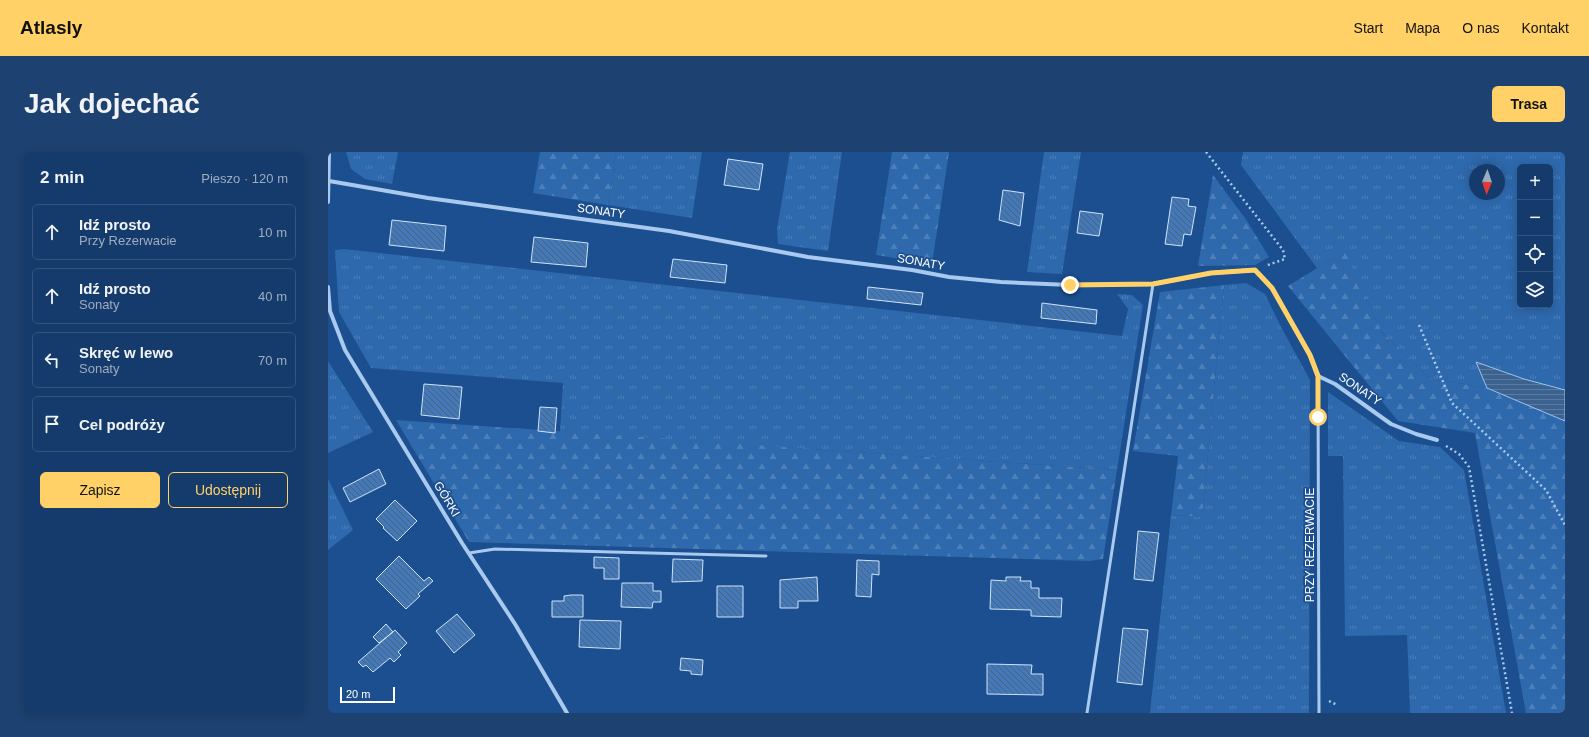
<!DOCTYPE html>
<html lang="pl">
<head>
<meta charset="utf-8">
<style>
  :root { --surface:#143b6b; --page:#1d4271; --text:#f1f3f6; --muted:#9dadc1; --line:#33557e; --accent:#ffd166 }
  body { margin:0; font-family:Arial,sans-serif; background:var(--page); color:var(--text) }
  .controls { position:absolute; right:12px; top:12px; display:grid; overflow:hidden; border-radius:6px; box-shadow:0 2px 10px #0003 }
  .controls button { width:36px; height:36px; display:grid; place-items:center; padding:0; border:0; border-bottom:1px solid var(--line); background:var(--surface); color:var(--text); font:20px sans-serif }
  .compass { position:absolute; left:1141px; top:12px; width:36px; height:36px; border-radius:50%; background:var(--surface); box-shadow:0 2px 10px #0003; rotate:182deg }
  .scale { position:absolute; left:12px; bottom:10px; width:55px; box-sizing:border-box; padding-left:4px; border:2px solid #fff; border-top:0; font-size:11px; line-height:14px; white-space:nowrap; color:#fff; -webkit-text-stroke:3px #1b4f8f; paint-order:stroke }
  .stop { position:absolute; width:12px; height:12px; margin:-9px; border:3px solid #ffd166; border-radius:50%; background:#fff }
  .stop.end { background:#ffd166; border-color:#fff; box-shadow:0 1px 4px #0008 }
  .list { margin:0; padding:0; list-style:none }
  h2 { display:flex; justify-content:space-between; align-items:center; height:52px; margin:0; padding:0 16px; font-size:17px }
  h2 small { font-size:13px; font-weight:400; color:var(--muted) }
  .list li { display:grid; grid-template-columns:26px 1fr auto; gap:12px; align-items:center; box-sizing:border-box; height:56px; margin:0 8px 8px; padding:0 8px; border:1px solid var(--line); border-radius:6px }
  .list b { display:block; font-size:15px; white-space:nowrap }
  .list p { margin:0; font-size:13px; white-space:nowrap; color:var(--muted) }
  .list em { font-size:13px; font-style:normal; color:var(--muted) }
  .actions { display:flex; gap:8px; padding:12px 16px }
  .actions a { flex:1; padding:9px 0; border:1px solid var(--accent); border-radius:6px; text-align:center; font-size:14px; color:var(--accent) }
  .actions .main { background:var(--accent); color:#111 }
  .icon { flex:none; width:22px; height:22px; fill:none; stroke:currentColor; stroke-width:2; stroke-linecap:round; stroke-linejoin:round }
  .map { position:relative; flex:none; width:1237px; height:561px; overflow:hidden; border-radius:6px }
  header { display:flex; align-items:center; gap:24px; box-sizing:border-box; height:56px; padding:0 20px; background:var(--accent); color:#111 }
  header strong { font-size:19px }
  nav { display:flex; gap:22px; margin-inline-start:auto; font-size:14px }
  .intro { display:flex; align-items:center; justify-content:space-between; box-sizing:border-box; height:96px; padding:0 24px }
  h1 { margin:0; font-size:28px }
  .button { padding:10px 18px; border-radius:6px; background:var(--accent); color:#111; font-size:14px; font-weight:700 }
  main { display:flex; gap:24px; padding:0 24px }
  aside { flex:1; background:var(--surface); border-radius:6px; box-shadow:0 2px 10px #0003 }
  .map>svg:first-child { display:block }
  .grass { fill:url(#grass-tufts); fill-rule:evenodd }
  .forest { fill:url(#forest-firs) }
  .water { fill:url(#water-rules); stroke:#9cc4f0 }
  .building { fill:url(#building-back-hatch); stroke:#cfe3fa }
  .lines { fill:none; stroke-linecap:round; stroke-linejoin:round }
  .path { stroke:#a9c9ee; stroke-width:2.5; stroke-dasharray:2 3; stroke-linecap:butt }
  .service { stroke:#a9c9ee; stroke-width:3 }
  .minor { stroke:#a9c9ee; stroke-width:4 }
  .route { stroke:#ffd166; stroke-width:5 }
  .labels { text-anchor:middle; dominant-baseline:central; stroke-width:3.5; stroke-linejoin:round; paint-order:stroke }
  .street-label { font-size:12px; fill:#fff; stroke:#1b4f8f }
</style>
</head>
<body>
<header>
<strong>Atlasly</strong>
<nav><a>Start</a><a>Mapa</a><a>O nas</a><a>Kontakt</a></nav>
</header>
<div class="intro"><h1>Jak dojechać</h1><a class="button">Trasa</a></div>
<main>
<aside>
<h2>2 min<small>Pieszo · 120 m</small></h2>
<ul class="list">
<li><svg class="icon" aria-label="ahead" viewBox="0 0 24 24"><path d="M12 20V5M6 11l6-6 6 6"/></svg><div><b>Idź prosto</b><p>Przy Rezerwacie</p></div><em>10 m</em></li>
<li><svg class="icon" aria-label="ahead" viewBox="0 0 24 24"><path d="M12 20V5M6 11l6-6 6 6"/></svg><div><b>Idź prosto</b><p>Sonaty</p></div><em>40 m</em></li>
<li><svg class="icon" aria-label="left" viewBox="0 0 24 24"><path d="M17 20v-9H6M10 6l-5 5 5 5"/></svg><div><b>Skręć w lewo</b><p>Sonaty</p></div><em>70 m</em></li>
<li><svg class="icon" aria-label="arrive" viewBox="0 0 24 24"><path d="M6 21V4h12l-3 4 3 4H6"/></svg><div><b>Cel podróży</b></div></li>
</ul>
<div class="actions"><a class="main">Zapisz</a><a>Udostępnij</a></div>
</aside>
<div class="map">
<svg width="1237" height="561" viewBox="0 0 1237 561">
  <defs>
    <pattern id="grass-tufts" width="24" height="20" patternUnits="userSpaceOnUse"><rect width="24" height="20" fill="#2e69ad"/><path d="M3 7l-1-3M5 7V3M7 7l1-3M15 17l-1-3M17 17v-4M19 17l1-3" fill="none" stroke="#4d80b9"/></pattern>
    <pattern id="forest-firs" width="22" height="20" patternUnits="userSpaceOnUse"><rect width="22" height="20" fill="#2e69ad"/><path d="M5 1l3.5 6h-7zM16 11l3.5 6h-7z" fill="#4d80b9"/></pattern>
    <pattern id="water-rules" width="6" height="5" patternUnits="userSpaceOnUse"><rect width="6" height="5" fill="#3c6290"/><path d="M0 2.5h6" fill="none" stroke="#597aa1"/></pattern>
    <pattern id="building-back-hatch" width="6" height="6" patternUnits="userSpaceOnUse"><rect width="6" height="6" fill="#4478b7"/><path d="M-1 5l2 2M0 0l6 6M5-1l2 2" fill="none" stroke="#486282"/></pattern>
  </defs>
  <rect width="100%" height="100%" fill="#1b4f8f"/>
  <path class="grass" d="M18,0h52l-6,32 -27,-5 -14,-10z
    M288,0h86l-10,66 -84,-13z
    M462,0h52l-14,99 -50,-7 -1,-15z
    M716,0h37l-19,122 -35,-2z
    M915,0h322v238l-41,-11 -48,-17 11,26 -58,-10 -48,-47 -36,-79 -28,16 -76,-103zM1192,15h30v138h-30zM1147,18h24v24h-24z
    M16,97l778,87 6,-27 -11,-15 15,1 11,10 -26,165 -557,-38 3,-49 -192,-15 -32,-56 -4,-62z
    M918,131l19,11 15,31 30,55 -1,333h-159l21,-198 31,2 22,-232z
    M0,209l45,71 -45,21z
    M1000,240l71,49 41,6 24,23 42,243h-96l-3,-78 -62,1 -2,-180h-15z
    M0,327l25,51 -25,20z"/>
  <path class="forest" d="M212,0h76l-8,53 -75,-12z
    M564,0h57l-17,112 -56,-9z
    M885,23l34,46 22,36 -14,8 -57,1z
    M1017,99l36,80 48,47 58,10 78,33v292h-39l-51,-280 -77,-12 -110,-135z
    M896,133l-22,232 -31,-2 7,-59 -45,-5 27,-159z
    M68,268l721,50 -14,89 -14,2 -620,-19z"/>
  <path class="water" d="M1148,210l48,17 41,11v31l-78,-33z"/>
  <path class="building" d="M400,7l35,5 -4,26 -35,-5z
    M675,38l21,3 -4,33 -21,-6z
    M844,45l17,2 -1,7 8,1 -5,28 -7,-1 -2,12 -17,-2z
    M752,59l23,3 -4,22 -22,-3z
    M64,68l54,6 -2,25 -55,-6z
    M206,85l54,6 -2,24 -55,-5z
    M345,107l54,6 -2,18 -55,-6z
    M540,135l55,6 -2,12 -54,-6z
    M714,151l55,7 -1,14 -55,-6z
    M96,232l38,3 -3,32 -38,-4z
    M212,255l17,1 -2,25 -17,-2z
    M51,317l7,15 -36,18 -7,-14z
    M67,348l22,21 -20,20 -14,-13 1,-1 -8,-8z
    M810,379l21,2 -6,48 -19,-2z
    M71,404l25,25 5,-4 4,4 -15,13 2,2 -14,13 -30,-30z
    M266,405l25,1v21h-15v-11h-10z
    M345,407l30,1 -1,21 -30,1z
    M529,408l22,1v14l-7,-1 -1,23 -15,-1z
    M489,425l1,24h-20v7h-18v-28z
    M678,425h15l-1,4h11v7h8v10h23l-1,19 -30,-1v-6l-41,-1 1,-29 15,1z
    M294,431h31v8h8v11h-8l-1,6 -31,-1z
    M389,434h26v31h-26z
    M243,443h12v22h-31v-16h12v-5z
    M129,462l18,21 -21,18 -18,-22z
    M252,468l41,1 -1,28 -41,-2z
    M58,472l7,8 -14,11 -6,-6z
    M795,476l25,2 -6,55 -25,-3z
    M67,478l12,13 -9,9 3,3 -7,7 -4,-4 -17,14 -7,-7 -3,2 -5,-5z
    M353,506l22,2 -1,15 -11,-1v-3l-11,-1z
    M659,512l45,1 -1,9h12v21l-56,-1z"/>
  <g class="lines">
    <path class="path" d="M878,0l77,98 2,9 -20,7
      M1091,173l33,78 94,87 19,35
      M1118,294l13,8 10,13 43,246
      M1001,549l8,4"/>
    <path class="service" d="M990,224l1,337
      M141,401l26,-4 271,7
      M759,561l66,-429"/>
    <path class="minor" d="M1,29l99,17 241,33 139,26 104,13 37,7 52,5 69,3 83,-1 58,-11 44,-3 17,18 38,67 8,21 17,8 56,40 25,10 21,6
      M0,50l1,-50
      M0,135l2,24 15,39 117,193 53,81 52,89"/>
  </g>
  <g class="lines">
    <path class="route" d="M742,133l83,-1 58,-11 44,-3 17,18 38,67 8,21v41"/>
  </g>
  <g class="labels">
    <g class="street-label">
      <text transform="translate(273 59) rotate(8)">SONATY</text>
      <text transform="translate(593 110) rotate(10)">SONATY</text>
      <text transform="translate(1032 237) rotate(34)">SONATY</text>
      <text transform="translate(119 347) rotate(59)">GÓRKI</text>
      <text transform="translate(982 393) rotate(-90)">PRZY REZERWACIE</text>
    </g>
  </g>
</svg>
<div class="controls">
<button>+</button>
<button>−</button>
<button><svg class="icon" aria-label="locate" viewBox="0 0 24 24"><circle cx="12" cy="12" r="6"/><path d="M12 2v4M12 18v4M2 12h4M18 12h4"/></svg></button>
<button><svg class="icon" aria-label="layers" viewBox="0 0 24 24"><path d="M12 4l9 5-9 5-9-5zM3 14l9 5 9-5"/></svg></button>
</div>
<svg class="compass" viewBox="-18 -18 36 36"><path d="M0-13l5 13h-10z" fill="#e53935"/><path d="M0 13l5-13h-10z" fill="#9dadc1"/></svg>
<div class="scale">20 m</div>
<div class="stop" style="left:990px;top:265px"></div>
<div class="stop end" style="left:742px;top:133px"></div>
</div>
</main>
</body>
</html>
